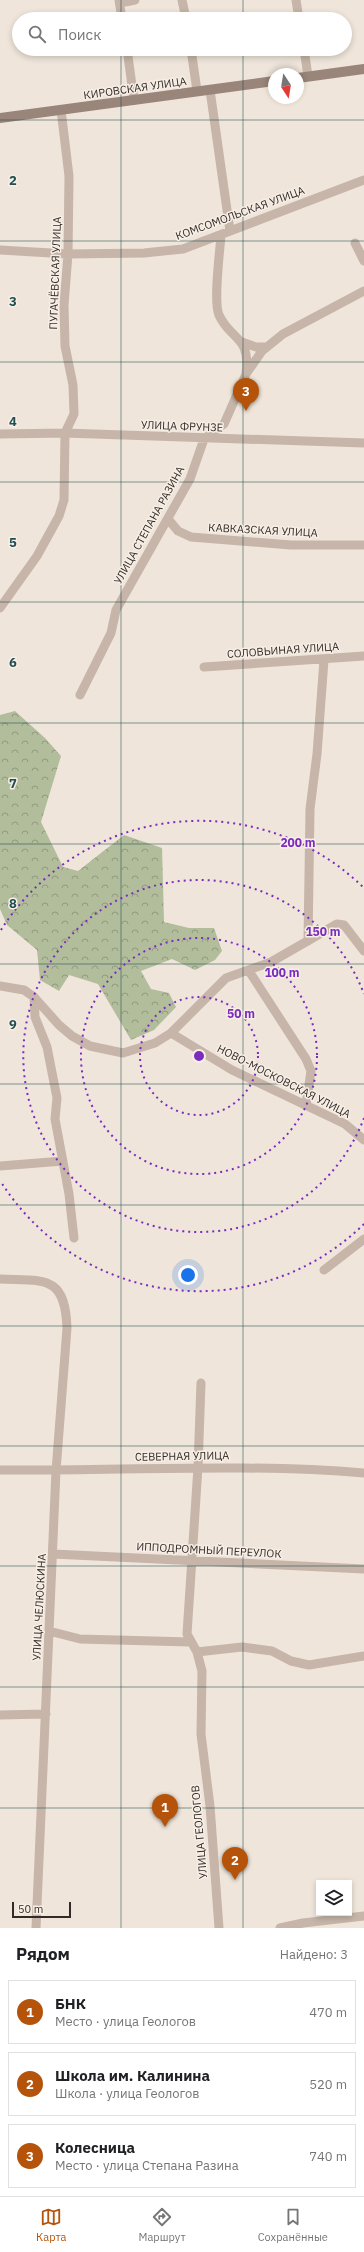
<!DOCTYPE html>
<html lang="ru">
<head>
<meta charset="utf-8">
<style>
  :root { --surface:#fff; --page:#f6f6f6; --text:#202124; --muted:#757577; --line:#e0e0e0; --accent:#b45309 }
  body { margin:0; font-family:"IBM Plex Sans",sans-serif; background:var(--page); color:var(--text) }
  .controls { position:absolute; right:12px; bottom:12px; display:grid; overflow:hidden; border-radius:0px; box-shadow:0 2px 6px #0003 }
  .controls button { width:36px; height:36px; display:grid; place-items:center; padding:0; border:0; border-bottom:1px solid var(--line); background:var(--surface); color:var(--text); font:20px sans-serif }
  .compass { position:absolute; left:268px; top:68px; width:36px; height:36px; border-radius:50%; background:var(--surface); box-shadow:0 2px 6px #0003; rotate:168deg }
  .scale { position:absolute; left:12px; bottom:10px; width:59px; box-sizing:border-box; padding-left:4px; border:2px solid #332b27; border-top:0; font-size:11px; line-height:14px; white-space:nowrap; color:#332b27; -webkit-text-stroke:3px #f7efe6; paint-order:stroke }
  .you { position:absolute; left:188px; top:1275px; width:14px; height:14px; margin:-10px; border:3px solid #fff; border-radius:50%; background:#1a73e8; box-shadow:0 0 0 6px #1a73e833 }
  .badge { display:grid; place-items:center; width:26px; height:26px; border-radius:50%; background:var(--accent); color:#fff; font-size:13px; font-weight:700 }
  .pin { position:absolute; translate:-50% -33px; filter:drop-shadow(0 1px 2px #0008) }
  .pin::after { content:''; position:absolute; top:21px; width:14px; height:12px; background:inherit; clip-path:polygon(0 0,100% 0,50% 100%) }
  .list { margin:0; padding:0; list-style:none }
  h2 { display:flex; justify-content:space-between; align-items:center; height:52px; margin:0; padding:0 16px; font-size:17px }
  h2 small { font-size:13px; font-weight:400; color:var(--muted) }
  .list li { display:grid; grid-template-columns:26px 1fr auto; gap:12px; align-items:center; box-sizing:border-box; height:64px; margin:0 8px 8px; padding:0 8px; border:1px solid var(--line); border-radius:0px }
  .list b { display:block; font-size:15px; white-space:nowrap }
  .list p { margin:0; font-size:13px; white-space:nowrap; color:var(--muted) }
  .list em { font-size:13px; font-style:normal; color:var(--muted) }
  .icon { flex:none; width:22px; height:22px; fill:none; stroke:currentColor; stroke-width:2; stroke-linecap:round; stroke-linejoin:round }
  .map { position:relative; flex:none; width:364px; height:1928px; overflow:hidden }
  .search { position:absolute; background:var(--surface); box-shadow:0 2px 6px #0003; left:12px; right:12px; top:12px; height:44px; display:flex; align-items:center; gap:10px; box-sizing:border-box; padding:0 14px; border-radius:22px; color:var(--muted); font-size:15px }
  .sheet { height:268px; background:var(--surface) }
  nav { display:flex; justify-content:space-around; align-items:center; box-sizing:border-box; height:56px; border-top:1px solid var(--line); background:var(--surface); font-size:11px; color:var(--muted) }
  nav a { display:grid; justify-items:center; gap:2px }
  nav .on { color:var(--accent) }
  .map>svg:first-child { display:block }
  .forest { fill:url(#forest-crowns) }
  .lines { fill:none; stroke-linecap:round; stroke-linejoin:round }
  .street { stroke:#c6b5a8; stroke-width:9 }
  .secondary { stroke:#998579; stroke-width:10 }
  .grid { fill:none; stroke:#214e51; stroke-width:1; stroke-opacity:0.55 }
  .ring { fill:none; stroke:#7b2cbf; stroke-width:2; stroke-dasharray:2 4 }
  .labels { text-anchor:middle; dominant-baseline:central; stroke-width:3; stroke-linejoin:round; paint-order:stroke }
  .street-label { font-size:11px; fill:#332b27; stroke:#f7efe6 }
  .grid-label { font-size:13px; text-anchor:middle; font-weight:bold; fill:#214e51; stroke:#f7efe6; stroke-width:3; stroke-linejoin:round; paint-order:stroke }
  .centre { fill:#7b2cbf; stroke:#f7efe6; stroke-width:2 }
  .ring-label { font-size:12px; text-anchor:middle; font-weight:bold; fill:#7b2cbf; stroke:#f7efe6; stroke-width:3; stroke-linejoin:round; paint-order:stroke }
</style>
</head>
<body>
<div class="map">
<svg width="364" height="1928" viewBox="0 0 364 1928">
  <defs>
    <pattern id="forest-crowns" width="20" height="18" patternUnits="userSpaceOnUse"><rect width="20" height="18" fill="#b2bd9c"/><path d="M2 6a3 3 0 1 1 6 0M12 15a3 3 0 1 1 6 0" fill="none" stroke="#919a7f"/></pattern>
  </defs>
  <rect width="100%" height="100%" fill="#efe5da"/>
  <path class="forest" d="M15,711l30,27 16,18 -20,66 22,45 15,4 46,-36 38,13 2,74 25,6h25l8,23 -7,9 -20,10 -23,-11 -31,12 10,18 18,4 7,14 -22,23 -23,10 -33,-56 -29,-9 -10,16 -19,-11 -3,-30 -30,-25 -7,-16v-194z"/>
  <g class="lines">
    <path class="street" d="M119,0l3,19
      M182,0l4,19
      M296,0l3,19
      M120,3l15,-3
      M127,49l7,51
      M191,49l6,42
      M304,49l4,27
      M210,90l20,141
      M221,235c-1,16 -8,67 -2,80 11,25 32,21 27,58
      M355,243l9,18
      M0,250l68,4 76,-1 39,-4 181,-69
      M242,342l14,5h10
      M0,434l65,-1 299,10
      M168,519l10,12 13,6 100,8h73
      M0,608l37,-52 22,-40 5,-16 1,-67 9,-19 -1,-29 -8,-39 -1,-41 4,-51 1,-78 -8,-66
      M204,667l160,-11
      M80,695l31,-62 5,-23 74,-131 14,-40 20,-15 22,-50 16,-23 21,-17 81,-43
      M308,941l2,-132 7,-55 7,-94
      M249,971l57,88 5,12 -5,34
      M0,986l24,4 10,7 25,28 13,11 18,10 33,7 32,-10 16,-10 55,-55 45,-16 66,-38 7,1 20,26
      M34,997l1,20 12,30 10,51 -2,21 14,75 5,44
      M171,1033l61,37 113,54 19,16
      M0,1166l63,-5
      M324,1270l40,-31
      M0,1279c44,2 65,-5 67,49l-11,143 -20,457
      M201,1383l-3,84 -11,167 10,18 5,19 -1,63 9,72 9,122
      M0,1470c121,1 243,-7 364,3
      M53,1554l311,15
      M49,1631l31,8 110,3
      M197,1652l45,-5 30,4 19,10 18,4 55,-9
      M0,1715l46,-1
      M280,1928l23,-5 61,-7"/>
    <path class="secondary" d="M298,78l66,-9
      M0,118l274,-37"/>
  </g>
  <path class="grid" d="M121,0v19M243,0v19M121,49v1879M243,49v1879M0,120h364M0,241h364M0,362h364M0,482h364M0,602h364M0,723h364M0,844h364M0,964h364M0,1084h364M0,1205h364M0,1326h364M0,1446h364M0,1566h364M0,1687h364M0,1808h364"/>
  <g class="ring">
    <circle cx="199" cy="1056" r="59"/>
    <circle cx="199" cy="1056" r="118"/>
    <path d="M364 1118A176 176 0 1 1 364 994"/>
    <path d="M364 1224A235 235 0 0 1 1 1182M1 930A235 235 0 0 1 364 888"/>
  </g>
  <g class="labels">
    <g class="street-label">
      <text transform="translate(135 88) rotate(-8)">КИРОВСКАЯ УЛИЦА</text>
      <text transform="translate(240 213) rotate(-20)">КОМСОМОЛЬСКАЯ УЛИЦА</text>
      <text transform="translate(55 273) rotate(-88)">ПУГАЧЁВСКАЯ УЛИЦА</text>
      <text transform="translate(182 426) rotate(2)">УЛИЦА ФРУНЗЕ</text>
      <text transform="translate(149 525) rotate(-61)">УЛИЦА СТЕПАНА РАЗИНА</text>
      <text transform="translate(263 530) rotate(3)">КАВКАЗСКАЯ УЛИЦА</text>
      <text transform="translate(283 650) rotate(-4)">СОЛОВЬИНАЯ УЛИЦА</text>
      <text transform="translate(284 1081) rotate(27)">НОВО-МОСКОВСКАЯ УЛИЦА</text>
      <text transform="translate(182 1456) rotate(-1)">СЕВЕРНАЯ УЛИЦА</text>
      <text transform="translate(209 1550) rotate(3)">ИППОДРОМНЫЙ ПЕРЕУЛОК</text>
      <text transform="translate(39 1607) rotate(-87)">УЛИЦА ЧЕЛЮСКИНА</text>
      <text transform="translate(199 1832) rotate(-95)">УЛИЦА ГЕОЛОГОВ</text>
    </g>
  </g>
  <g class="grid-label">
    <text x="13" y="185">2</text>
    <text x="13" y="306">3</text>
    <text x="13" y="426">4</text>
    <text x="13" y="547">5</text>
    <text x="13" y="667">6</text>
    <text x="13" y="788">7</text>
    <text x="13" y="908">8</text>
    <text x="13" y="1029">9</text>
  </g>
  <circle cx="199" cy="1056" r="6" class="centre"/>
  <g class="ring-label">
    <text x="298" y="847">200 m</text>
    <text x="323" y="936">150 m</text>
    <text x="282" y="977">100 m</text>
    <text x="241" y="1018">50 m</text>
  </g>
</svg>
<div class="controls">
<button><svg class="icon" aria-label="layers" viewBox="0 0 24 24"><path d="M12 4l9 5-9 5-9-5zM3 14l9 5 9-5"/></svg></button>
</div>
<svg class="compass" viewBox="-18 -18 36 36"><path d="M0-13l5 13h-10z" fill="#e53935"/><path d="M0 13l5-13h-10z" fill="#757577"/></svg>
<div class="scale">50 m</div>
<div class="you"></div>
<div class="pin badge" style="left:165px;top:1827px">1</div>
<div class="pin badge" style="left:235px;top:1880px">2</div>
<div class="pin badge" style="left:246px;top:411px">3</div>
<div class="search"><svg class="icon" aria-label="search" viewBox="0 0 24 24"><circle cx="10" cy="10" r="6"/><path d="M15 15l6 6"/></svg>Поиск</div>
</div>
<section class="sheet">
<h2>Рядом<small>Найдено: 3</small></h2>
<ul class="list">
<li><span class="badge">1</span><div><b>БНК</b><p>Место · улица Геологов</p></div><em>470 m</em></li>
<li><span class="badge">2</span><div><b>Школа им. Калинина</b><p>Школа · улица Геологов</p></div><em>520 m</em></li>
<li><span class="badge">3</span><div><b>Колесница</b><p>Место · улица Степана Разина</p></div><em>740 m</em></li>
</ul>
</section>
<nav>
<a class="on"><svg class="icon" aria-label="map" viewBox="0 0 24 24"><path d="M3 6l6-2 6 2 6-2v14l-6 2-6-2-6 2zM9 4v14M15 6v14"/></svg>Карта</a>
<a><svg class="icon" aria-label="directions" viewBox="0 0 24 24"><path d="M12 3l9 9-9 9-9-9zM9 14v-3h6M13 9l2 2-2 2"/></svg>Маршрут</a>
<a><svg class="icon" aria-label="saved" viewBox="0 0 24 24"><path d="M7 4h10v16l-5-4-5 4z"/></svg>Сохранённые</a>
</nav>
</body>
</html>
